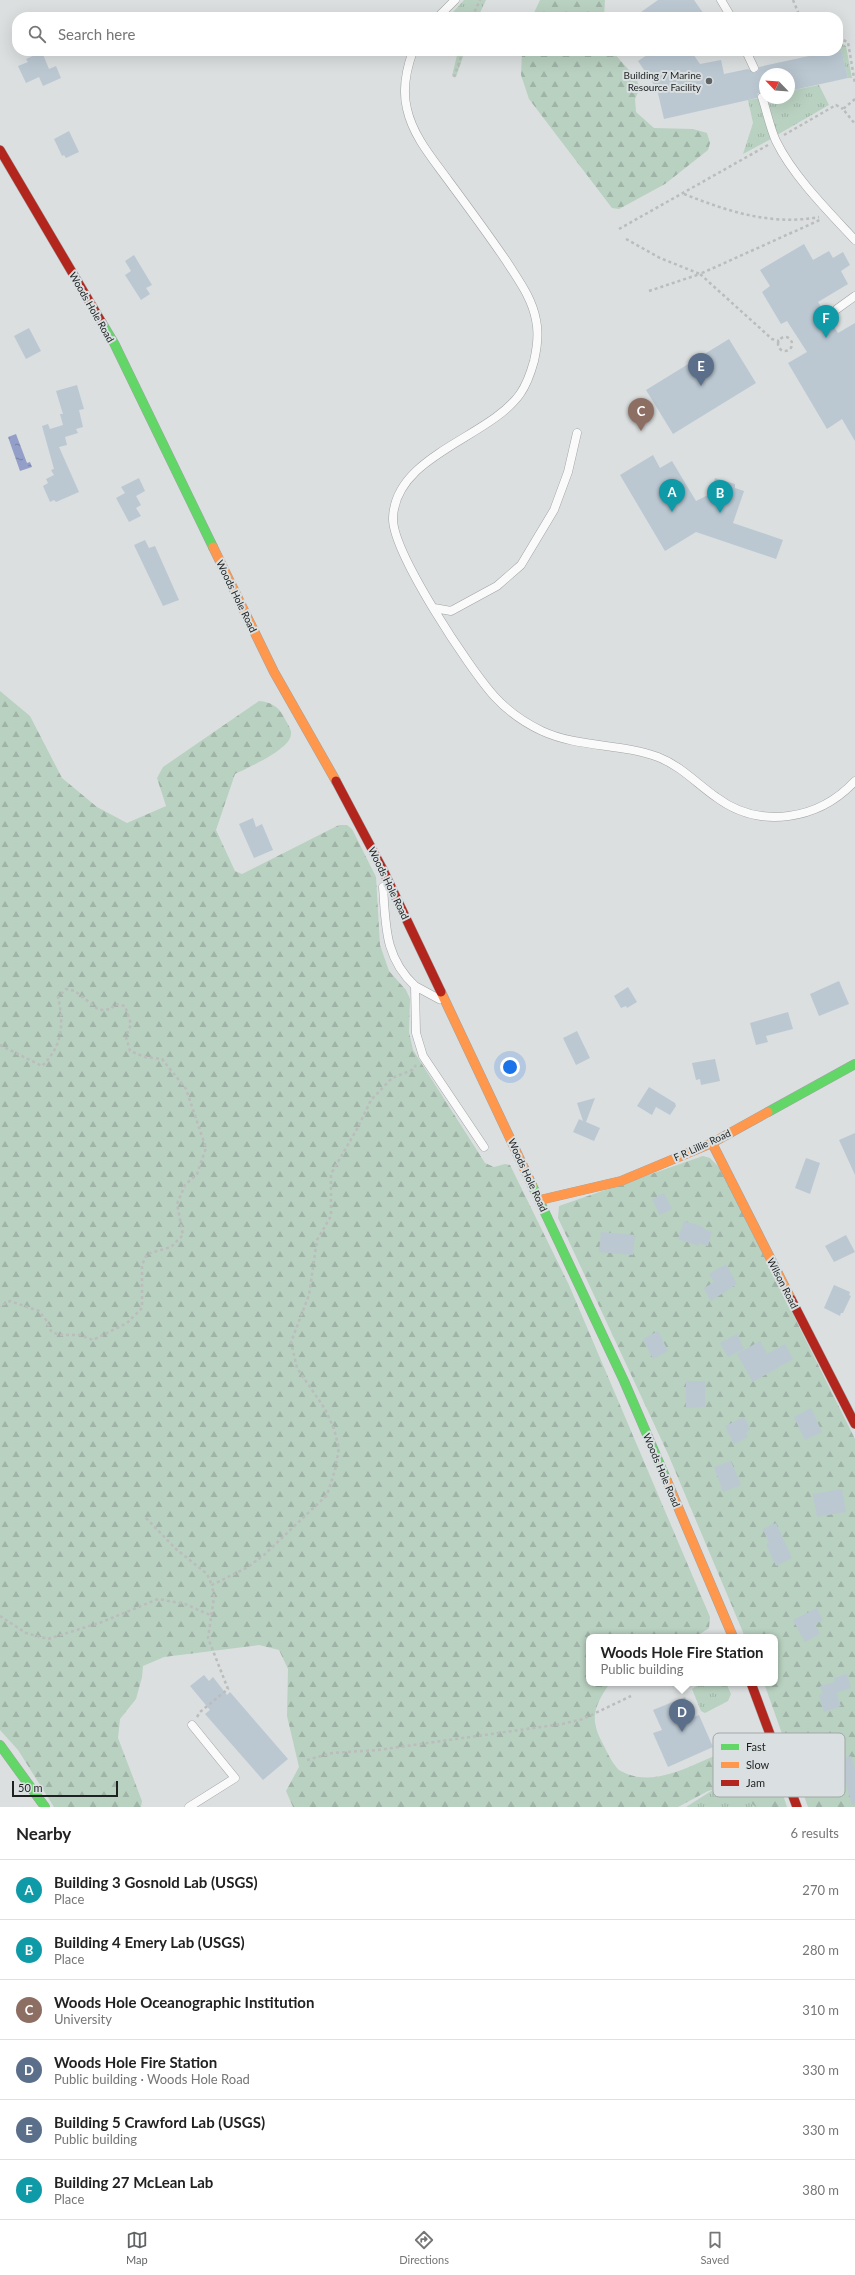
<!DOCTYPE html>
<html lang="en">
<head>
<meta charset="utf-8">
<style>
  :root { --surface:#fff; --page:#f2f2f2; --text:#222; --muted:#767676; --line:#e0e0e0; --accent:#606364 }
  body { margin:0; font-family:Lato,sans-serif; background:var(--page); color:var(--text) }
  .compass { position:absolute; left:759px; top:68px; width:36px; height:36px; border-radius:50%; background:var(--surface); box-shadow:0 4px 16px #0002; rotate:295deg }
  .scale { position:absolute; left:12px; bottom:10px; width:106px; box-sizing:border-box; padding-left:4px; border:2px solid #1e2021; border-top:0; font-size:11px; line-height:14px; white-space:nowrap; color:#1e2021; -webkit-text-stroke:3px #dae0e1; paint-order:stroke }
  .you { position:absolute; left:510px; top:1067px; width:14px; height:14px; margin:-10px; border:3px solid #fff; border-radius:50%; background:#1a73e8; box-shadow:0 0 0 6px #1a73e833 }
  .badge { display:grid; place-items:center; width:26px; height:26px; border-radius:50%; background:var(--accent); color:#fff; font-size:13px; font-weight:700 }
  .pin { position:absolute; translate:-50% -33px; filter:drop-shadow(0 1px 2px #0008) }
  .pin::after { content:''; position:absolute; top:21px; width:14px; height:12px; background:inherit; clip-path:polygon(0 0,100% 0,50% 100%) }
  .popup { position:absolute; left:586px; top:1634px; width:192px; height:52px; box-sizing:border-box; display:grid; place-content:center; border-radius:8px; background:var(--surface); filter:drop-shadow(0 1px 3px #0005); font-size:13px; white-space:nowrap; color:var(--muted) }
  .popup b { font-size:15px; color:var(--text) }
  .popup::after { content:''; position:absolute; left:50%; top:100%; margin-left:-8px; border:8px solid transparent; border-top-color:var(--surface) }
  .list { margin:0; padding:0; list-style:none }
  h2 { display:flex; justify-content:space-between; align-items:center; height:52px; margin:0; padding:0 16px; font-size:17px }
  h2 small { font-size:13px; font-weight:400; color:var(--muted) }
  .list li { display:grid; grid-template-columns:26px 1fr auto; gap:12px; align-items:center; box-sizing:border-box; height:60px; padding:0 16px; border-top:1px solid var(--line) }
  .list b { display:block; font-size:15px; white-space:nowrap }
  .list p { margin:0; font-size:13px; white-space:nowrap; color:var(--muted) }
  .list em { font-size:13px; font-style:normal; color:var(--muted) }
  .icon { flex:none; width:22px; height:22px; fill:none; stroke:currentColor; stroke-width:2; stroke-linecap:round; stroke-linejoin:round }
  .map { position:relative; flex:none; width:855px; height:1807px; overflow:hidden }
  .search { position:absolute; background:var(--surface); box-shadow:0 4px 16px #0002; left:12px; right:12px; top:12px; height:44px; display:flex; align-items:center; gap:10px; box-sizing:border-box; padding:0 14px; border-radius:16px; color:var(--muted); font-size:15px }
  .sheet { height:412px; background:var(--surface) }
  nav { display:flex; justify-content:space-around; align-items:center; box-sizing:border-box; height:56px; border-top:1px solid var(--line); background:var(--surface); font-size:11px; color:var(--muted) }
  nav a { display:grid; justify-items:center; gap:2px }
  nav .on { color:var(--accent) }
  .map>svg:first-child { display:block }
  .grass { fill:url(#grass-tufts) }
  .forest { fill:url(#forest-firs) }
  .water { fill:url(#water-ripples) }
  .building { fill:#bbc8d2 }
  .lines { fill:none; stroke-linecap:round; stroke-linejoin:round }
  .lane-casing { stroke:#a0a3a4; stroke-width:9 }
  .fast-casing { stroke:#a0a3a4; stroke-width:10 }
  .slow-casing { stroke:#a0a3a4; stroke-width:10 }
  .jam-casing { stroke:#a0a3a4; stroke-width:10 }
  .path { stroke:#bbbcbc; stroke-width:2.5; stroke-dasharray:3 3; stroke-linecap:butt }
  .lane { stroke:#fafafa; stroke-width:8 }
  .fast { stroke:#63d668; stroke-width:9 }
  .slow { stroke:#ff974d; stroke-width:9 }
  .jam { stroke:#b3261e; stroke-width:9 }
  .poi-dot { fill:#606364; stroke:#dae0e1; stroke-width:1.5 }
  .labels { text-anchor:middle; dominant-baseline:central; stroke-width:4; stroke-linejoin:round; paint-order:stroke }
  .poi-label { font-size:10px; fill:#1e2021; stroke:#dae0e1; text-anchor:end }
  .street-label { font-size:10px; fill:#1e2021; stroke:#dae0e1 }
  .key { fill:#dae0e1; stroke:#a2a6a7; stroke-width:1 }
  .key-label { font-size:11px; fill:#1e2021 }
</style>
</head>
<body>
<div class="map">
<svg width="855" height="1807" viewBox="0 0 855 1807">
  <defs>
    <pattern id="grass-tufts" width="24" height="20" patternUnits="userSpaceOnUse"><rect width="24" height="20" fill="#b9d1c1"/><path d="M3 7l-1-3M5 7V3M7 7l1-3M15 17l-1-3M17 17v-4M19 17l1-3" fill="none" stroke="#9fb3a6"/></pattern>
    <pattern id="forest-firs" width="22" height="20" patternUnits="userSpaceOnUse"><rect width="22" height="20" fill="#b9d1c1"/><path d="M5 1l3.5 6h-7zM16 11l3.5 6h-7z" fill="#9fb3a6"/></pattern>
    <pattern id="water-ripples" width="26" height="14" patternUnits="userSpaceOnUse"><rect width="26" height="14" fill="#939fc8"/><path d="M2 4q2-2 4 0t4 0M15 11q2-2 4 0t4 0" fill="none" stroke="#7781a2"/></pattern>
  </defs>
  <rect width="100%" height="100%" fill="#dbdfe0"/>
  <path class="grass" d="M464,0h22l-8,17h-25v-5z
    M838,41l8,5 6,32h-4l-7,-28h-3z
    M458,51h7l-9,26 -4,-1z
    M819,85l10,20 -52,30 -10,-37h22v-7z
    M760,98l11,41 -28,15 10,-31 -5,-23z
    M702,1683h24l5,11 -3,7 -23,12 -4,-2 -9,-22z
    M768,1755l17,52h-99z"/>
  <path class="forest" d="M540,0h65l-1,17h-72z
    M522,51h90l24,27 4,10 -5,11 1,13 18,16 39,1 14,4 3,10 -2,7 -43,34 -46,25 -7,-1 -83,-109 -8,-24z
    M0,691l30,25 32,62 35,29 30,16 39,-17 -9,-28 6,-11 96,-66c12,1 20,6 25,16 2,5 8,12 7,17 0,15 -42,33 -56,40l-19,56 19,41 7,3 97,-49h8l5,4 24,48 4,68 9,26 17,19 4,9 -1,33 4,18 72,113 9,4 11,-3 5,1 59,120 141,332 -1,11 -9,6 -17,3h-94v46h21c-16,23 -21,36 -7,61 4,8 8,17 14,24 2,3 7,4 10,6 37,14 76,-18 111,-26 6,-1 14,0 21,0l13,13 15,46h-31l-18,-15 -18,-4 -12,3 -30,16h-385l-7,-16 13,-24 -12,-51 1,-47 -9,-19 -20,-5 -95,12 -21,9 -1,11 -6,22 -16,20 -2,19 24,63 -1,6h-87l-36,-57 -18,-20z
    M703,1156l7,2 10,10 135,271v368h-47l-44,-124h11v-46h-30l-77,-183 -110,-236 1,-12z"/>
  <path class="water" d="M16,434l11,29 3,-1 2,5 -12,4 -12,-34z"/>
  <path class="building" d="M658,0h36l12,17h-72z
    M841,49l7,29 -59,13v-17h-24v19h-7l-1,5 -93,21 -7,-30 -19,-28 15,-10h38l9,13 21,-4 3,14 24,-5 6,4 4,-2 1,-4z
    M42,52l7,17 7,-3 5,12 -18,8 -4,-9 -13,6 -8,-17 10,-4 -2,-3z
    M69,131l10,21 -13,6 -2,-3 -2,1 -8,-17z
    M804,244l9,16 16,-9 4,7 10,-6 7,13 -9,6 7,13 -30,18 20,31 17,-10v118l-13,-22 -15,10 -39,-66 19,-11 -20,-31 -6,3 -19,-32 8,-6 -10,-16z
    M134,255l18,30 -6,3 4,6 -9,6 -16,-25 6,-4 -6,-10z
    M29,328l12,23 -15,8 -12,-23z
    M729,339l27,44 -83,51 -27,-44z
    M77,385l7,24 -5,1 4,17 -7,2 2,4 -13,4 2,8 -8,2 20,45 -23,10 -2,-2 -4,2 -7,-16 5,-3 -2,-4 8,-4 -3,-5 3,-1 -12,-43 6,-2 2,5 13,-4 -3,-11h3l-7,-23z
    M653,455l7,13 12,-7 24,40 14,-7 5,-16 20,6v4l9,3 -11,32 50,17 -7,19 -80,-27 -31,19 -45,-76z
    M139,478l6,13 -9,5 5,9 -5,3 5,8 -12,6 -13,-24 9,-5 -4,-6z
    M145,540l4,8 6,-2 24,54 -16,6 -29,-61z
    M253,818l3,9 6,-3 11,26 -19,8 -15,-34z
    M839,981l10,23 -30,12 -9,-22z
    M628,987l9,15 -10,6 -1,-2 -5,2 -7,-12z
    M788,1012l5,17 -27,7 2,6 -12,3 -6,-22z
    M577,1031l13,27 -14,7 -13,-27z
    M715,1059l5,22 -19,4 -1,-6 -4,1 -4,-17z
    M649,1087l26,16 1,3 -6,9 -14,-8 -4,8 -15,-9z
    M595,1098l-9,24 14,6 -6,13 -21,-9 6,-13 4,2 -6,-18z
    M855,1133v42l-16,-35z
    M806,1158l14,5 -10,31 -15,-6z
    M664,1193l8,16 -12,6 -8,-16z
    M684,1221l20,6 -1,2 9,3 -4,14 -9,-3v3l-21,-7z
    M601,1232l34,3 -2,20 -34,-3z
    M846,1235l9,17 -21,10 -9,-16z
    M726,1264l11,20 -26,17 -7,-13 10,-6 -5,-8z
    M834,1285l16,7 -1,3 2,1 -8,17h-2l-1,3 -16,-8z
    M658,1331l10,20 -15,8 -10,-20z
    M737,1334l7,15 -16,8 -8,-14z
    M760,1341l7,13 18,-10 8,15 -40,23 -16,-28z
    M686,1381h19v26l-19,1z
    M811,1408l11,24 -17,8 -11,-23z
    M744,1417l6,12 -4,4 2,4 -14,7 -9,-18z
    M731,1461l10,24 -18,7 -9,-25z
    M842,1489l4,23 -29,5 -4,-23z
    M776,1523l16,35 -16,8 -10,-22 3,-1 -6,-14z
    M817,1608l6,12 -8,4 5,10 -15,8 -12,-22z
    M847,1674l4,14 -15,5 5,13 -17,6 -5,-17 4,-1 -3,-8 15,-4 -1,-4z
    M204,1675l5,6 4,-4 14,18 3,-3 58,67 -25,21 -58,-66 5,-4 -20,-24z
    M685,1697l9,20 5,-2 14,32 -45,20 -15,-34 9,-3 -9,-20z
    M851,1756l4,13v35l-3,1 -6,-21 -4,1 -7,-24z"/>
  <g class="lines">
    <g class="lane-casing">
      <path id="lane" d="M721,0l10,17
        M438,17l17,-17
        M413,51c-7,19 -11,38 -6,58 6,27 25,49 41,71 20,27 40,54 59,82 12,19 25,36 29,58 3,13 1,28 -2,41 -3,11 -7,23 -14,33 -31,44 -125,61 -127,124 -1,34 77,152 102,179 13,14 30,26 47,34 37,17 79,12 116,26 23,9 38,26 58,40 44,33 103,23 139,-16
        M746,51l8,17
        M762,97c5,15 8,31 14,44 17,35 52,70 79,99
        M837,309l18,-13
        M434,608l17,3 46,-25 24,-21 33,-55 14,-38 9,-39
        M383,887c3,38 1,70 32,99l1,47 7,23 61,91
        M415,986l24,13
        M189,1807l46,-29 -43,-53"/>
    </g>
    <g class="fast-casing">
      <path id="fast" d="M102,323l12,20 99,204
        M768,1112l87,-48
        M532,1185l92,196 43,100
        M0,1745l45,62"/>
    </g>
    <g class="slow-casing">
      <path id="slow" d="M213,547l61,125 62,109
        M441,992l91,193
        M712,1143l79,156
        M540,1200l81,-19 91,-38 56,-31
        M667,1481l66,156"/>
    </g>
    <g class="jam-casing">
      <path id="jam" d="M0,150l102,173
        M336,781l46,87 59,124
        M791,1299l64,125
        M751,1683l46,124"/>
    </g>
    <path class="path" d="M793,0l7,17
      M472,17l8,-17
      M838,38l10,4 7,42
      M810,51l2,5
      M454,77l9,-26
      M855,99l-12,10 12,15
      M784,135l52,-30 7,4
      M684,194c43,17 87,32 135,23
      M619,229l149,-84
      M626,239l34,19 40,16 122,-55
      M649,291l51,-17 72,65 7,2
      M778 344a7 7 0 1 1 14 0a7 7 0 1 1-14 0Z
      M0,1045l42,21c21,-20 22,-43 16,-69l8,-8 9,2 24,19 12,-1 4,-5 10,2 6,18 -5,13 4,14 15,6 17,2 24,30 20,59 -9,26 -12,11 -8,19 6,31 -12,12 -24,7 -5,11v43l-15,15 -34,17 -13,-5h-21l-8,-4 -5,-11 -7,-9 -29,-10 -10,5
      M146,1518l30,31 31,25 5,11
      M0,1616l26,17 22,6 54,-17 56,-23 27,5 25,11
      M197,1717l3,-5 28,-23 -20,-51 6,-41 -2,-12 36,-18 16,-12 63,-60 8,-25 4,-22 -5,-19 -9,-20 -28,-41 -6,-26 18,-47 8,-55 14,-24v-42l26,-45 14,-29 21,-22 20,-8 4,-5
      M307,1760l25,-7 46,-3 184,-26 21,-5 48,-23"/>
    <use href="#lane" class="lane"/>
    <use href="#fast" class="fast"/>
    <use href="#slow" class="slow"/>
    <use href="#jam" class="jam"/>
  </g>
  <circle class="poi-dot" cx="709" cy="81" r="4"/>
  <g class="labels">
    <g class="poi-label">
      <text x="701" y="75">Building 7 Marine<tspan x="701" dy="12">Resource Facility</tspan></text>
    </g>
    <g class="street-label">
      <text transform="translate(92 307) rotate(60)">Woods Hole Road</text>
      <text transform="translate(237 596) rotate(64)">Woods Hole Road</text>
      <text transform="translate(389 883) rotate(64)">Woods Hole Road</text>
      <text transform="translate(702 1145) rotate(-25)">F R Lillie Road</text>
      <text transform="translate(528 1175) rotate(65)">Woods Hole Road</text>
      <text transform="translate(783 1283) rotate(63)">Wilson Road</text>
      <text transform="translate(662 1470) rotate(67)">Woods Hole Road</text>
    </g>
  </g>
  <rect x="713" y="1733" width="132" height="64" rx="6" class="key"/>
  <rect x="721" y="1744" width="18" height="6" fill="#63d668"/>
  <rect x="721" y="1762" width="18" height="6" fill="#ff974d"/>
  <rect x="721" y="1780" width="18" height="6" fill="#b3261e"/>
  <g class="key-label">
    <text x="746" y="1751">Fast</text>
    <text x="746" y="1769">Slow</text>
    <text x="746" y="1787">Jam</text>
  </g>
</svg>
<svg class="compass" viewBox="-18 -18 36 36"><path d="M0-13l5 13h-10z" fill="#e53935"/><path d="M0 13l5-13h-10z" fill="#767676"/></svg>
<div class="scale">50 m</div>
<div class="you"></div>
<div class="pin badge" style="left:672px;top:512px;background:#0f9aa8">A</div>
<div class="pin badge" style="left:720px;top:513px;background:#0f9aa8">B</div>
<div class="pin badge" style="left:641px;top:431px;background:#8d6e63">C</div>
<div class="pin badge" style="left:682px;top:1732px;background:#5c6f8a">D</div>
<div class="popup"><b>Woods Hole Fire Station</b>Public building</div>
<div class="pin badge" style="left:701px;top:386px;background:#5c6f8a">E</div>
<div class="pin badge" style="left:826px;top:338px;background:#0f9aa8">F</div>
<div class="search"><svg class="icon" aria-label="search" viewBox="0 0 24 24"><circle cx="10" cy="10" r="6"/><path d="M15 15l6 6"/></svg>Search here</div>
</div>
<section class="sheet">
<h2>Nearby<small>6 results</small></h2>
<ul class="list">
<li><span class="badge" style="background:#0f9aa8">A</span><div><b>Building 3 Gosnold Lab (USGS)</b><p>Place</p></div><em>270 m</em></li>
<li><span class="badge" style="background:#0f9aa8">B</span><div><b>Building 4 Emery Lab (USGS)</b><p>Place</p></div><em>280 m</em></li>
<li><span class="badge" style="background:#8d6e63">C</span><div><b>Woods Hole Oceanographic Institution</b><p>University</p></div><em>310 m</em></li>
<li><span class="badge" style="background:#5c6f8a">D</span><div><b>Woods Hole Fire Station</b><p>Public building · Woods Hole Road</p></div><em>330 m</em></li>
<li><span class="badge" style="background:#5c6f8a">E</span><div><b>Building 5 Crawford Lab (USGS)</b><p>Public building</p></div><em>330 m</em></li>
<li><span class="badge" style="background:#0f9aa8">F</span><div><b>Building 27 McLean Lab</b><p>Place</p></div><em>380 m</em></li>
</ul>
</section>
<nav>
<a class="on"><svg class="icon" aria-label="map" viewBox="0 0 24 24"><path d="M3 6l6-2 6 2 6-2v14l-6 2-6-2-6 2zM9 4v14M15 6v14"/></svg>Map</a>
<a><svg class="icon" aria-label="directions" viewBox="0 0 24 24"><path d="M12 3l9 9-9 9-9-9zM9 14v-3h6M13 9l2 2-2 2"/></svg>Directions</a>
<a><svg class="icon" aria-label="saved" viewBox="0 0 24 24"><path d="M7 4h10v16l-5-4-5 4z"/></svg>Saved</a>
</nav>
</body>
</html>
